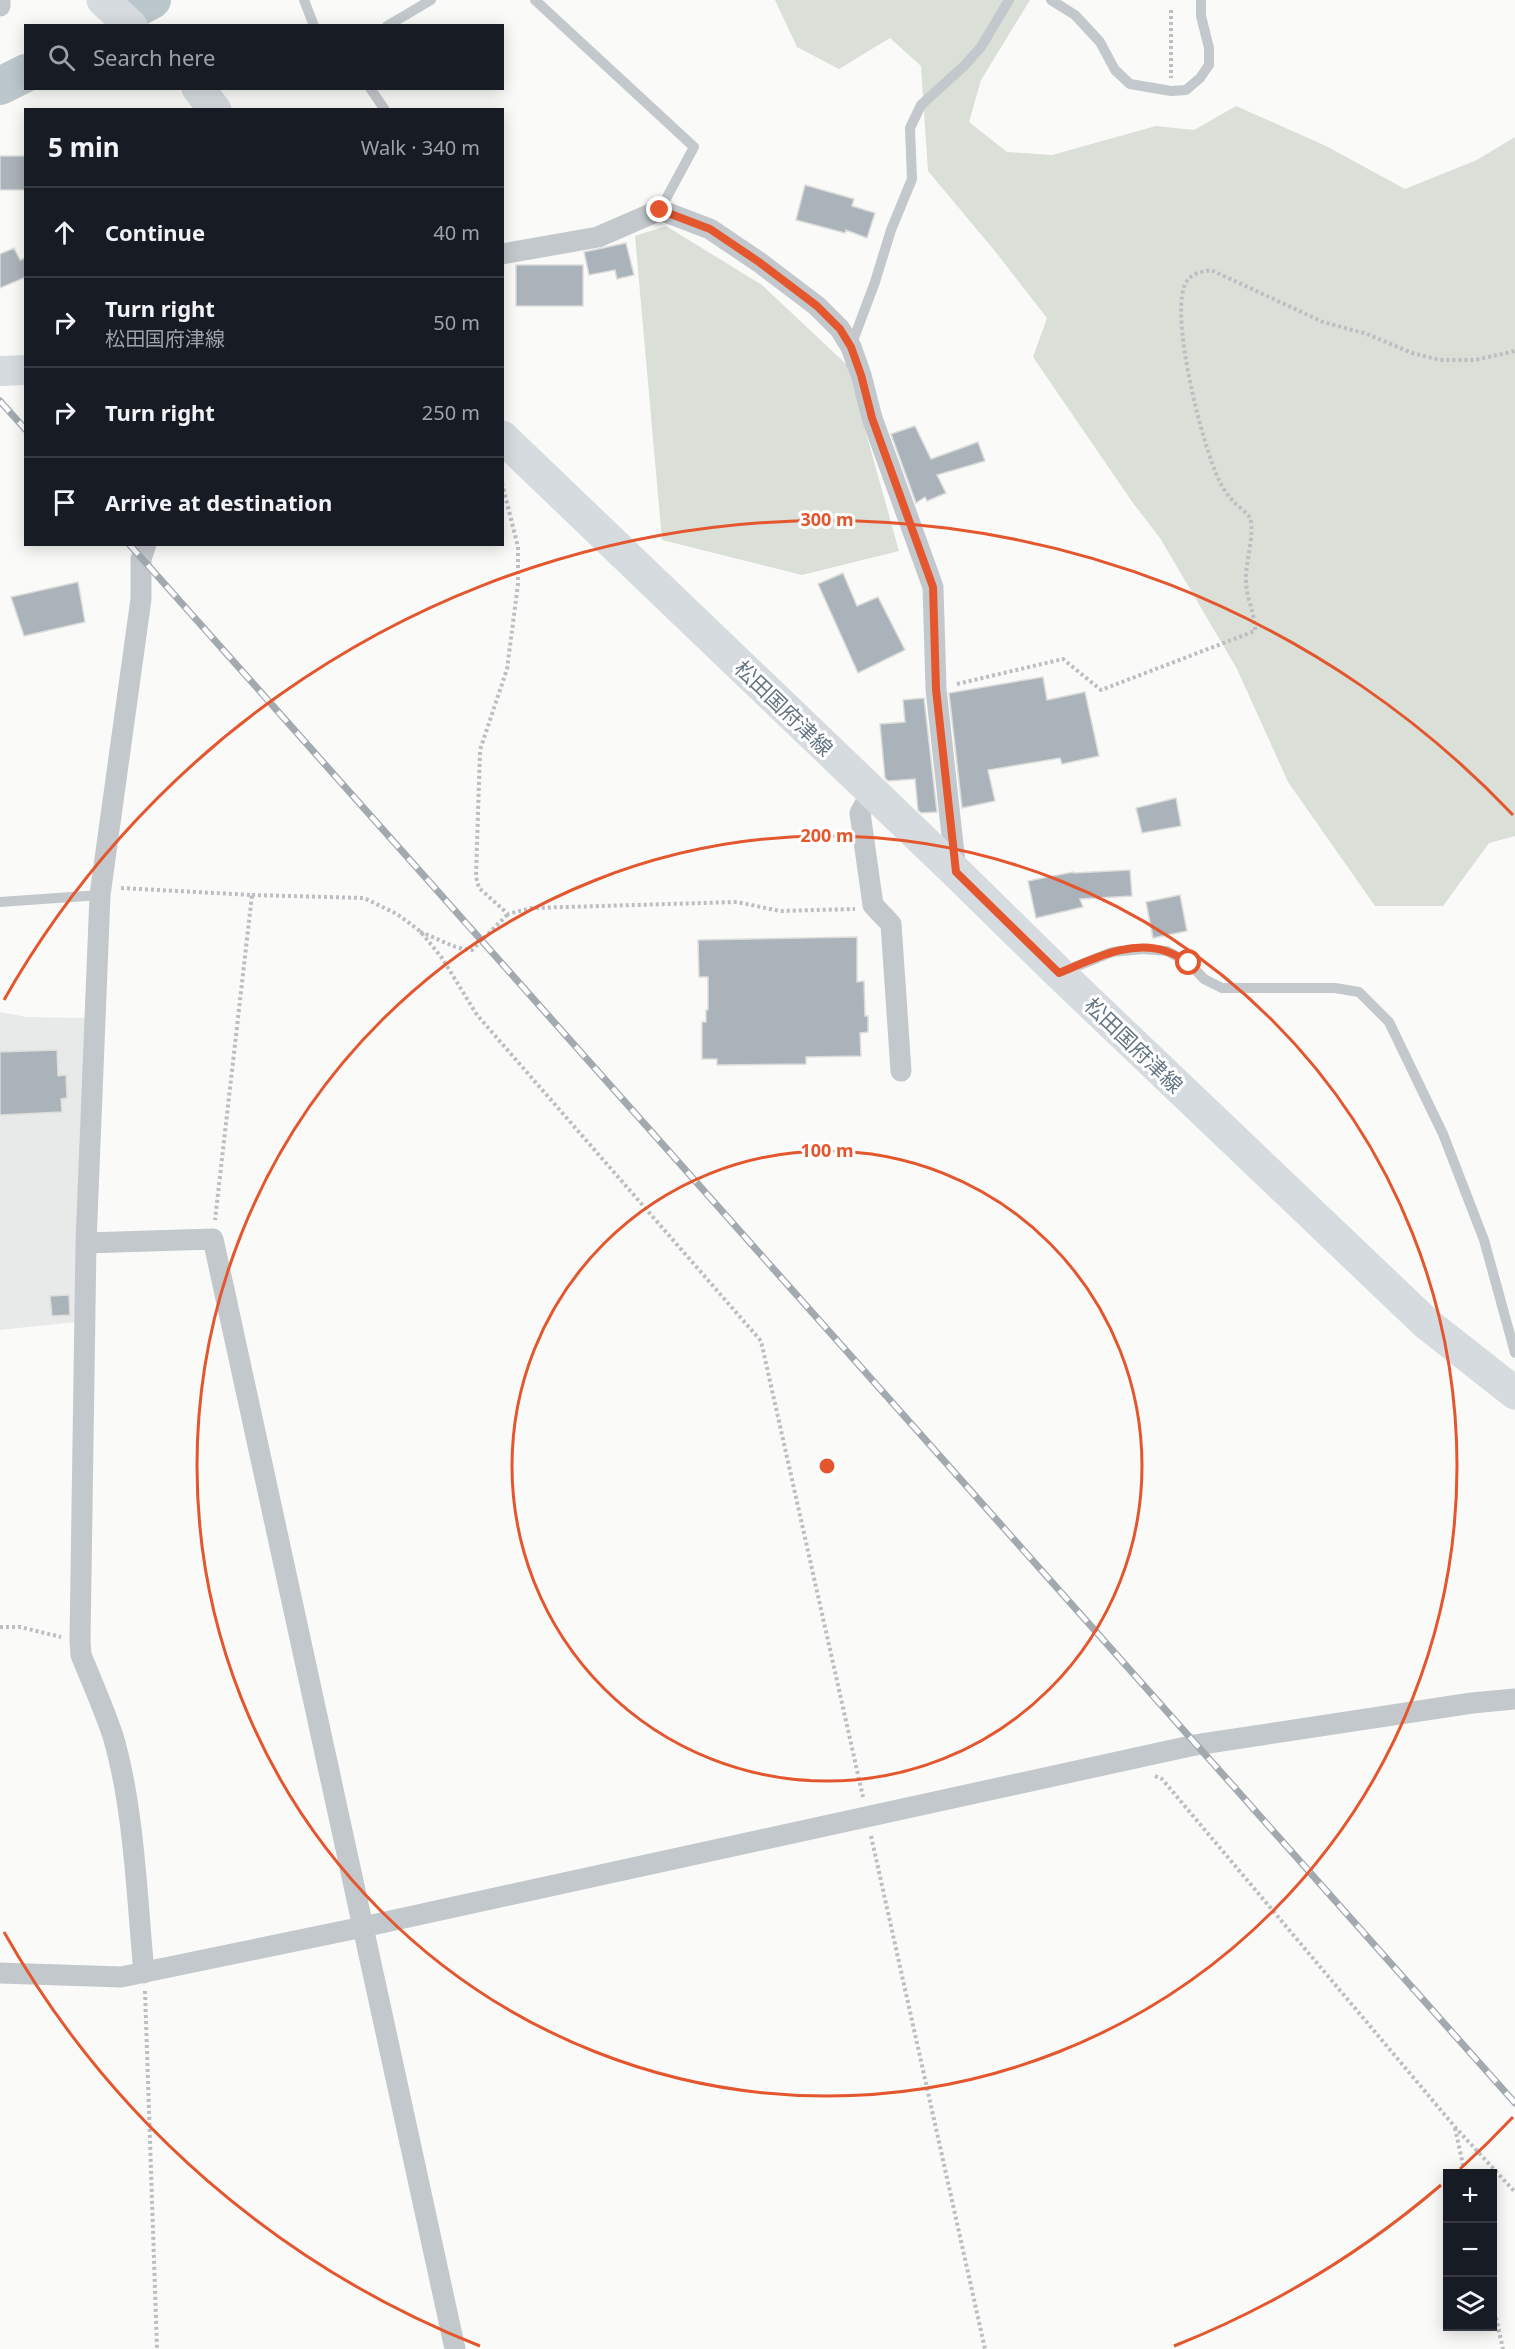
<!DOCTYPE html>
<html lang="en">
<head>
<meta charset="utf-8">
<style>
  :root { --surface:#171b24; --page:#242831; --text:#f1f3f6; --muted:#9ea1a6; --line:#363941 }
  body { margin:0; font-family:"Noto Sans","Noto Sans JP",sans-serif; background:var(--page); color:var(--text) }
  .controls { position:absolute; right:18px; bottom:18px; display:grid; overflow:hidden; border-radius:0px; box-shadow:0 3px 15px #0003 }
  .controls button { width:54px; height:54px; display:grid; place-items:center; padding:0; border:0; border-bottom:2px solid var(--line); background:var(--surface); color:var(--text); font:30px sans-serif }
  .stop { position:absolute; width:18px; height:18px; margin:-14px; border:4px solid #e4572e; border-radius:50%; background:#fff }
  .stop.end { background:#e4572e; border-color:#fff; box-shadow:0 2px 6px #0008 }
  .list { margin:0; padding:0; list-style:none }
  h2 { display:flex; justify-content:space-between; align-items:center; height:78px; margin:0; padding:0 24px; font-size:26px }
  h2 small { font-size:20px; font-weight:400; color:var(--muted) }
  .list li { display:grid; grid-template-columns:39px 1fr auto; gap:18px; align-items:center; box-sizing:border-box; height:90px; padding:0 24px; border-top:2px solid var(--line) }
  .list b { display:block; font-size:22px; white-space:nowrap }
  .list p { margin:0; font-size:20px; white-space:nowrap; color:var(--muted) }
  .list em { font-size:20px; font-style:normal; color:var(--muted) }
  .icon { flex:none; width:33px; height:33px; fill:none; stroke:currentColor; stroke-width:2; stroke-linecap:round; stroke-linejoin:round }
  .map { position:relative; flex:none; width:1515px; height:2349px; overflow:hidden }
  .search { position:absolute; background:var(--surface); box-shadow:0 3px 15px #0003; left:24px; top:24px; width:480px; height:66px; display:flex; align-items:center; gap:15px; box-sizing:border-box; padding:0 21px; border-radius:0px; color:var(--muted); font-size:22px }
  .panel { position:absolute; background:var(--surface); box-shadow:0 3px 15px #0003; left:24px; top:108px; width:480px; height:438px; border-radius:0px }
  .map>svg:first-child { display:block }
  .built { fill:#e8e9e9 }
  .green { fill:#dadfd7 }
  .lines { fill:none; stroke-linecap:round; stroke-linejoin:round }
  .river { stroke:#bbc7cb; stroke-width:38 }
  .building { fill:#aab3b9; stroke:#dcdcda; stroke-width:1.5 }
  .path { stroke:#bbbfc2; stroke-width:4; stroke-dasharray:3 3; stroke-linecap:butt }
  .lane { stroke:#c3c8cc; stroke-width:10 }
  .street { stroke:#c3c8cc; stroke-width:21 }
  .secondary { stroke:#d6dbdf; stroke-width:30 }
  .primary { stroke:#d6dbdf; stroke-width:33 }
  .rail-casing { stroke:#a2aab0; stroke-width:7 }
  .rail { stroke:#fff; stroke-width:4.5; stroke-dasharray:14; stroke-linecap:butt }
  .route { stroke:#e4572e; stroke-width:8 }
  .ring { fill:none; stroke:#e4572e; stroke-width:3 }
  .labels { text-anchor:middle; dominant-baseline:central; stroke-width:6; stroke-linejoin:round; paint-order:stroke }
  .street-label { font-size:21px; fill:#657683; stroke:#fff }
  .centre { fill:#e4572e; stroke:#fff; stroke-width:3 }
  .ring-label { font-size:18px; text-anchor:middle; font-weight:bold; fill:#e4572e; stroke:#fff; stroke-width:6; stroke-linejoin:round; paint-order:stroke }
</style>
</head>
<body>
<div class="map">
<svg width="1515" height="2349" viewBox="0 0 1515 2349">
  <rect width="100%" height="100%" fill="#fafaf8"/>
  <path class="built" d="M0,1012l26,5 60,1 -10,304 -76,8z"/>
  <path class="green" d="M775,0h255l-49,80 -12,42 38,30 45,3 104,-29 38,4 42,-24 90,40 79,43 72,-29 38,-23v699l-26,7 -46,63h-68l-87,-124 -51,-113 -77,-131 -27,-35 -100,-146 14,-39 -53,-68 -66,-79 -7,-105 -31,-28 -51,31 -42,-22z
    M666,226l96,59 85,80 52,186 -97,24 -140,-35 -27,-304z"/>
  <g class="lines">
    <path class="river" d="M135,9l17,-9
      M0,86l26,-13"/>
  </g>
  <path class="building" d="M0,156h26v34h-26z
    M805,185l49,14 -2,7 23,7 -8,25 -21,-8 -1,3 -49,-13z
    M626,243l8,32 -17,4 -2,-9 -26,5 -5,-23z
    M14,248l6,12 6,-2v19l-26,11v-34z
    M516,265h67v41h-67z
    M915,426l16,33 47,-17 7,19 -48,14 9,18 -19,8 -2,-4 -9,6 -25,-69z
    M843,573l14,33 21,-9 27,53 -47,23 -40,-89z
    M78,582l7,40 -61,14 -13,-39z
    M1043,677l4,23 38,-8 14,64 -37,8 -2,-6 -72,12 7,31 -33,7 -13,-115z
    M924,698l13,114 -16,1 -3,-3 -3,-31 -27,2 -3,-3 -5,-54 25,-2 -2,-22z
    M1176,798l5,28 -39,7 -6,-25z
    M1130,870l2,26 -52,3 3,8 -47,11 -8,-37 45,-9 1,1z
    M1180,895l7,36 -34,7 -7,-36z
    M857,937v45l7,-1 1,35h3v16l-8,1 1,23 -55,1v7l-89,1v-6h-15v-37h4v-12h2v-33h-9l-1,-37z
    M57,1050l1,26 8,-1 1,23 -6,1 1,13 -62,3v-63z
    M69,1295l1,20 -18,1 -2,-20z"/>
  <g class="lines">
    <path class="path" d="M1171,10v68
      M502,483l16,64v37l-11,85 -27,81 -4,127 3,11 29,26 24,-6 205,-6 43,9 75,-2
      M957,684l106,-25 38,31 154,-59c0,-19 -10,-35 -9,-54 0,-15 9,-46 4,-59 -3,-5 -11,-11 -16,-16 -6,-6 -12,-15 -15,-22 -16,-32 -52,-171 -32,-199 5,-8 15,-9 24,-11l112,52 44,12 45,19 28,7h35l40,-9
      M121,888l131,7 -37,325
      M252,895l112,3 33,16 23,17 22,27 35,57 284,326 102,456
      M420,932c18,6 33,17 52,18l36,-36
      M0,1627h20l41,10
      M1155,1776l7,3 293,348 60,65
      M871,1836l114,513
      M145,1991l12,358
      M1455,2128l10,46
      M1492,2300l11,49"/>
    <path class="lane" d="M304,0l10,26
      M535,0l159,147 -34,63
      M1051,0l24,15 25,27 15,28 15,14 41,7 15,-1 14,-12 9,-13v-17l-8,-32v-16
      M387,26l44,-26
      M370,88l15,22
      M851,346l24,-64 16,-52 21,-51 -2,-51 11,-23 43,-39 17,-19 28,-47
      M0,902l100,-7
      M1065,971l47,-19 31,-3 24,2 22,12 15,16 18,9h113l24,4 30,30 54,112 41,106 31,113"/>
    <path class="street" d="M0,6v-6
      M502,254l96,-17 62,-27 50,19 49,33 58,44 23,23 11,18 10,28 11,43 61,169 3,102 20,183
      M872,792l-12,21 13,92 18,19 10,147
      M86,1243l127,-4 242,1110
      M0,1973l121,4 242,-50 832,-182 277,-42 43,-4
      M144,1973c-7,-75 -10,-166 -31,-237 -9,-27 -21,-54 -32,-81l-1,-14 6,-398 14,-348 41,-296v-40l5,-15"/>
    <path class="secondary" d="M0,371l26,-1"/>
    <path class="primary" d="M103,0l28,26
      M198,88l17,22
      M502,437l454,435 103,101 367,350 89,70"/>
    <g class="rail-casing">
      <path id="rail" d="M0,401l26,29
        M129,544l1386,1559"/>
    </g>
    <use href="#rail" class="rail"/>
  </g>
  <g class="lines">
    <path class="route" d="M660,210l50,19 49,33 58,44 23,23 11,18 10,28 11,43 61,169 3,102 20,183 103,101c32,-13 73,-35 109,-21 7,2 14,7 21,11"/>
  </g>
  <g class="ring">
    <circle cx="827" cy="1466" r="315"/>
    <circle cx="827" cy="1466" r="630"/>
    <path d="M1513 2117A946 946 0 0 1 1460 2169M1441 2185A946 946 0 0 1 1174 2346M480 2346A946 946 0 0 1 4 1932M4 1000A946 946 0 0 1 1513 815"/>
  </g>
  <g class="labels">
    <g class="street-label">
      <text transform="translate(784 708) rotate(44)">松田国府津線</text>
      <text transform="translate(1134 1045) rotate(44)">松田国府津線</text>
    </g>
  </g>
  <circle cx="827" cy="1466" r="9" class="centre"/>
  <g class="ring-label">
    <text x="827" y="526">300 m</text>
    <text x="827" y="842">200 m</text>
    <text x="827" y="1157">100 m</text>
  </g>
</svg>
<div class="controls">
<button>+</button>
<button>−</button>
<button><svg class="icon" aria-label="layers" viewBox="0 0 24 24"><path d="M12 4l9 5-9 5-9-5zM3 14l9 5 9-5"/></svg></button>
</div>
<div class="stop" style="left:1189px;top:963px"></div>
<div class="stop end" style="left:660px;top:210px"></div>
<div class="search"><svg class="icon" aria-label="search" viewBox="0 0 24 24"><circle cx="10" cy="10" r="6"/><path d="M15 15l6 6"/></svg>Search here</div>
<section class="panel">
<h2>5 min<small>Walk · 340 m</small></h2>
<ul class="list">
<li><svg class="icon" aria-label="ahead" viewBox="0 0 24 24"><path d="M12 20V5M6 11l6-6 6 6"/></svg><div><b>Continue</b></div><em>40 m</em></li>
<li><svg class="icon" aria-label="right" viewBox="0 0 24 24"><path d="M7 20v-9h11M14 6l5 5-5 5"/></svg><div><b>Turn right</b><p>松田国府津線</p></div><em>50 m</em></li>
<li><svg class="icon" aria-label="right" viewBox="0 0 24 24"><path d="M7 20v-9h11M14 6l5 5-5 5"/></svg><div><b>Turn right</b></div><em>250 m</em></li>
<li><svg class="icon" aria-label="arrive" viewBox="0 0 24 24"><path d="M6 21V4h12l-3 4 3 4H6"/></svg><div><b>Arrive at destination</b></div></li>
</ul>
</section>
</div>
</body>
</html>
